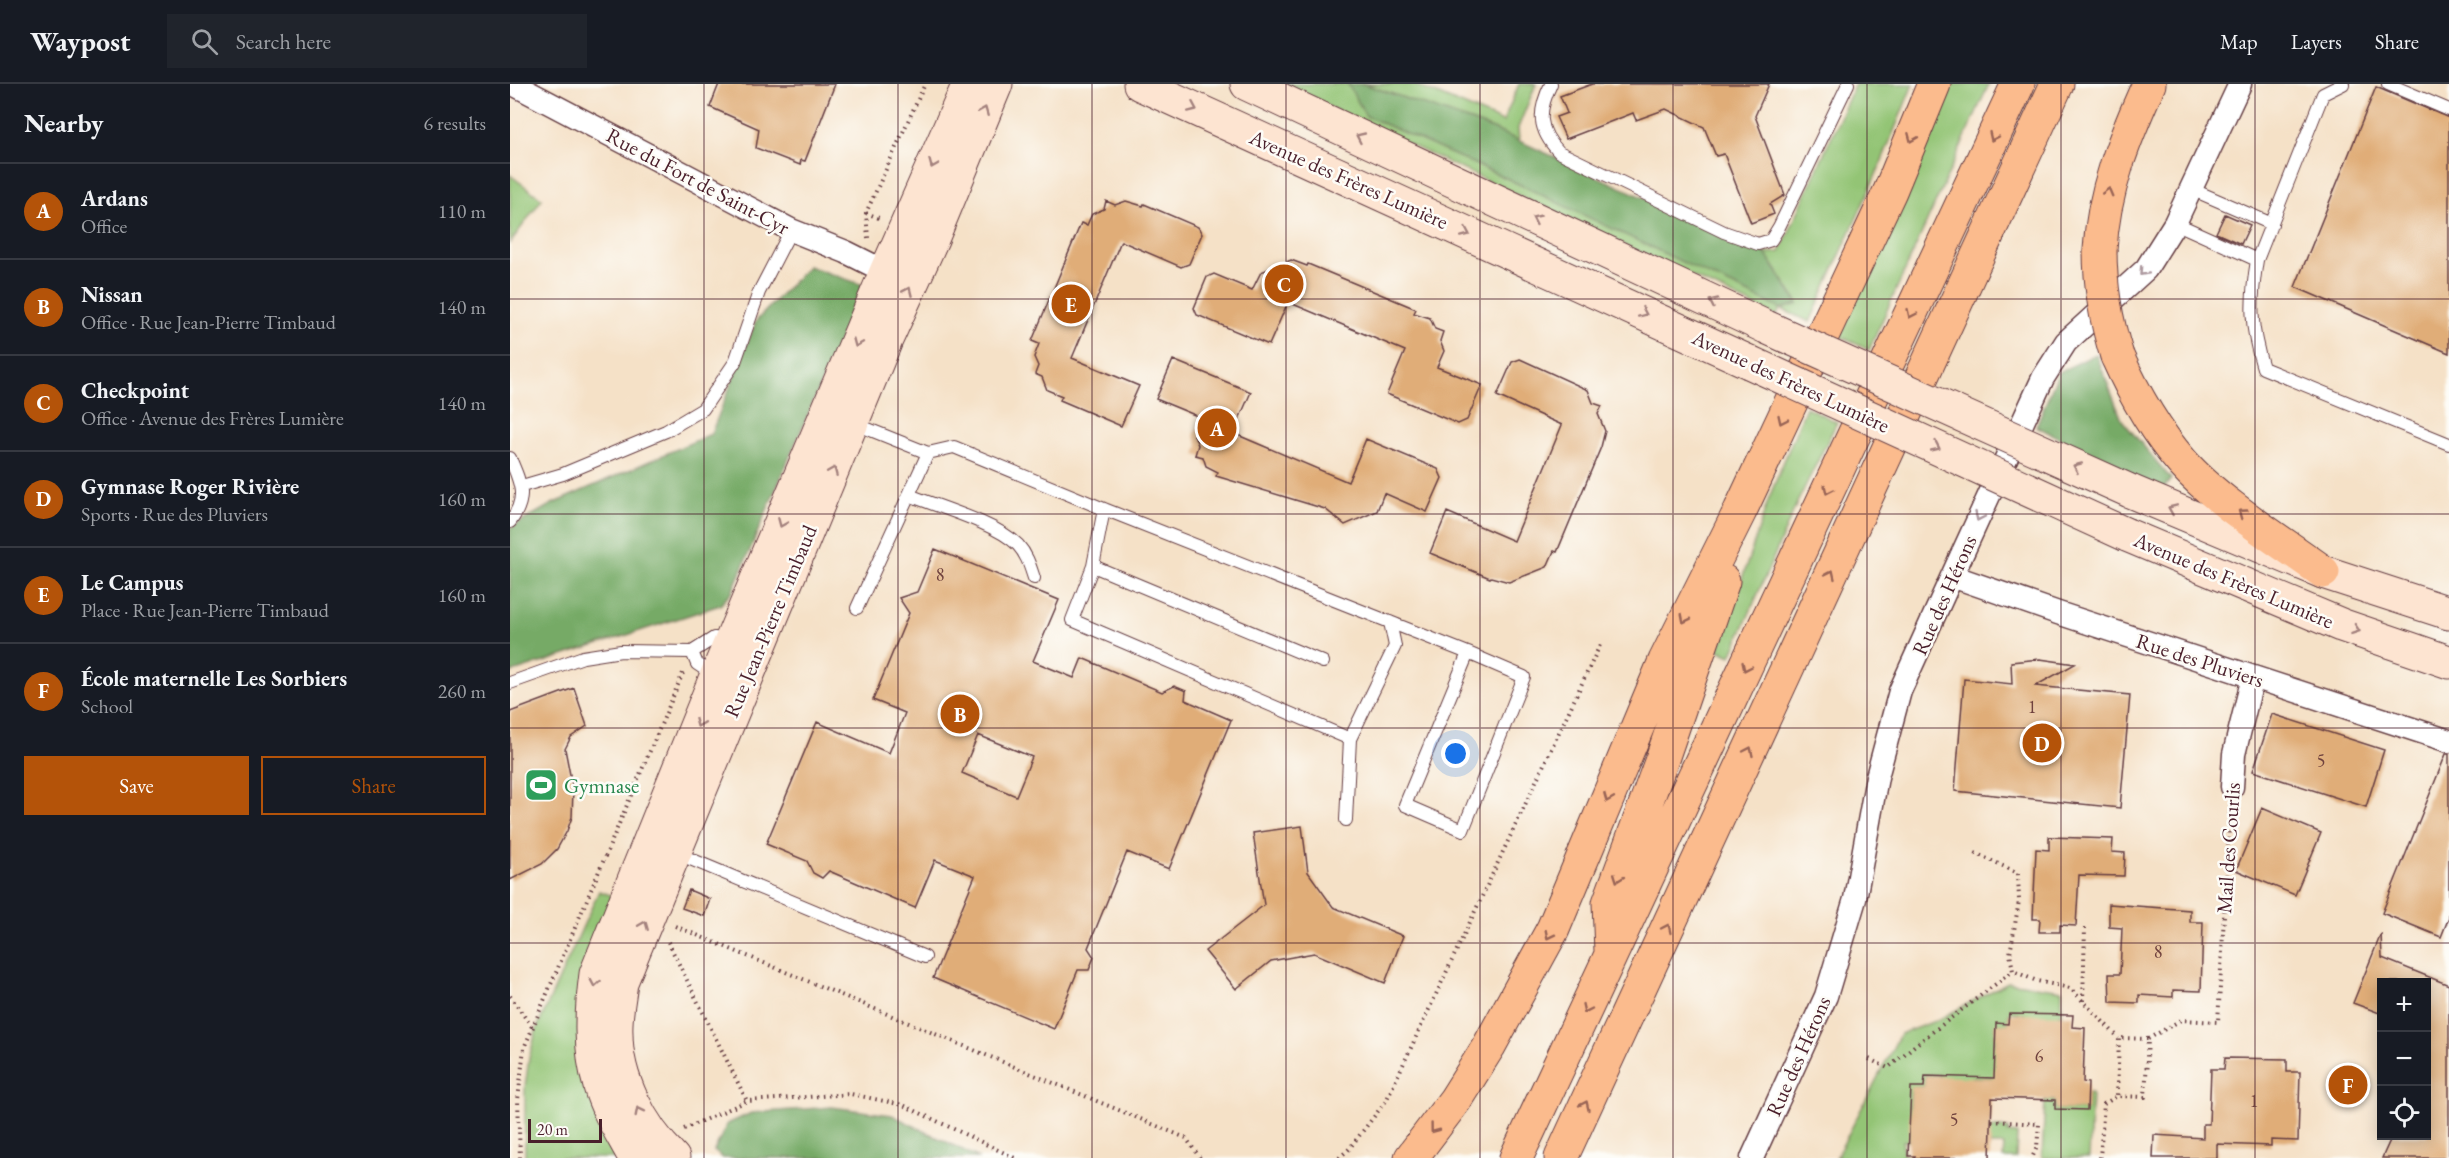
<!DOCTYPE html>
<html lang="en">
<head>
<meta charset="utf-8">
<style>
  :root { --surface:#171b24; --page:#20242c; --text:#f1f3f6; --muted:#9ea1a6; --line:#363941; --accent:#b45309 }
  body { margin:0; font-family:"EB Garamond",serif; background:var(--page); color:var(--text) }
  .controls { position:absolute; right:18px; bottom:18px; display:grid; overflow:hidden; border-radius:0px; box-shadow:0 3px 15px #0003 }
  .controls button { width:54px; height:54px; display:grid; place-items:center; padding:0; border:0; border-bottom:2px solid var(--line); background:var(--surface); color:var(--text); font:30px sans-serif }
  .scale { position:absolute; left:18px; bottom:15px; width:74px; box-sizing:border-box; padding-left:6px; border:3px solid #4a1f2b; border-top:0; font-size:16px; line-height:21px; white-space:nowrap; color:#4a1f2b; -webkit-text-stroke:4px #fdfcf7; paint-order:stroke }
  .you { position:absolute; left:946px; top:670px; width:21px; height:21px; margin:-15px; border:4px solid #fff; border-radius:50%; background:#1a73e8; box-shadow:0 0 0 9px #1a73e833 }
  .badge { display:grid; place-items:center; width:39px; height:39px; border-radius:50%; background:var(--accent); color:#fff; font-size:20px; font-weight:700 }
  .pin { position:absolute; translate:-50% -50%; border:3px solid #fff; box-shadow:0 2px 6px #0006 }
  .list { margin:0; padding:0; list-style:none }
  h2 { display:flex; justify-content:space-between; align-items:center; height:78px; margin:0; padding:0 24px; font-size:26px }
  h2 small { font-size:20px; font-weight:400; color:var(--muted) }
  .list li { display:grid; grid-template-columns:39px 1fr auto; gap:18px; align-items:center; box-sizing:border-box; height:96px; padding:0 24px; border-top:2px solid var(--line) }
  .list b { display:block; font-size:22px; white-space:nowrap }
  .list p { margin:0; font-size:20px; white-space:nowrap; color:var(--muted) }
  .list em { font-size:20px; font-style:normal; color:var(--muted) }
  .actions { display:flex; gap:12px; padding:18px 24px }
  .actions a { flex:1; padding:14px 0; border:2px solid var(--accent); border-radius:0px; text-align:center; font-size:21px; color:var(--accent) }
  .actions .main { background:var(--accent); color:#fff }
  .icon { flex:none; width:33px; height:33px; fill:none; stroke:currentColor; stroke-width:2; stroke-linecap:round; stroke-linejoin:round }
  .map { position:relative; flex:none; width:1939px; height:1074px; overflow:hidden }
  header { display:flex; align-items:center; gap:36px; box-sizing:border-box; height:84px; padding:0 30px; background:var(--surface); border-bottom:2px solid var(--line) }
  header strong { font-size:28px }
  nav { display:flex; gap:33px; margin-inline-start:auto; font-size:21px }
  .search { width:420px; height:54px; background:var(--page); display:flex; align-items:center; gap:15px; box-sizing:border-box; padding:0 21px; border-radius:0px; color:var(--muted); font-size:22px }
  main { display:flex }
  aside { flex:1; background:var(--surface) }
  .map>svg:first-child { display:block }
  .green { fill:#93c475; stroke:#6e7250; stroke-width:1.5 }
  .forest { fill:#76aa66; stroke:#606448; stroke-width:1.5 }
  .building { fill:#e0ad78; fill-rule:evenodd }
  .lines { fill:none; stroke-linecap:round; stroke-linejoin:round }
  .lane-casing { stroke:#643c42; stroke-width:14 }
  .street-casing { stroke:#643c42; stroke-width:25 }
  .secondary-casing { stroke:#643c42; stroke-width:35 }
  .highway-casing { stroke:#643c42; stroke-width:35 }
  .path { stroke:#643c42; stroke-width:4; stroke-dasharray:1.5 4.5; stroke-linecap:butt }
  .lane { stroke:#fff; stroke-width:12 }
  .street { stroke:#fff; stroke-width:22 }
  .secondary { stroke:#fde4d1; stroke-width:33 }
  .highway { stroke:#fbbb8d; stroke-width:33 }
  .secondary-bridge-casing { stroke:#643c42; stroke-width:35; stroke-linecap:butt }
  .highway-bridge-casing { stroke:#643c42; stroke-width:35; stroke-linecap:butt }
  .secondary-bridge { stroke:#fde4d1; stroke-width:33 }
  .highway-bridge { stroke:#fbbb8d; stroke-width:33 }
  .oneway { stroke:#a4827e }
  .oneway2 { stroke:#9a6557 }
  .oneway3 { stroke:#ae9aa0 }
  .grid { fill:none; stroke:#4a1f2b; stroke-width:1.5; stroke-opacity:0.55 }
  .labels { text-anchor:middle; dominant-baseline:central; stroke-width:5; stroke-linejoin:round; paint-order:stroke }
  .number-label { font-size:18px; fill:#70423e }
  .street-label { font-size:21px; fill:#4a1f2b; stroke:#fdfcf7 }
  .leisure-label { font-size:21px; fill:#27864d; stroke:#fdfcf7; text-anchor:start }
</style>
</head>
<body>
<header>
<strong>Waypost</strong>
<div class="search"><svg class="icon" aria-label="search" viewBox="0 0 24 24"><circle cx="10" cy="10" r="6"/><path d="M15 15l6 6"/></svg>Search here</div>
<nav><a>Map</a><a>Layers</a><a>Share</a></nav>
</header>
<main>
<aside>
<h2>Nearby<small>6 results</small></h2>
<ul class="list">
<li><span class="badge">A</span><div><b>Ardans</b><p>Office</p></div><em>110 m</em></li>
<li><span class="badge">B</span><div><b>Nissan</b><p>Office · Rue Jean-Pierre Timbaud</p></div><em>140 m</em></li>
<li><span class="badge">C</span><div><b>Checkpoint</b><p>Office · Avenue des Frères Lumière</p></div><em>140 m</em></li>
<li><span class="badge">D</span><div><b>Gymnase Roger Rivière</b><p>Sports · Rue des Pluviers</p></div><em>160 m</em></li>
<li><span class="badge">E</span><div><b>Le Campus</b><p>Place · Rue Jean-Pierre Timbaud</p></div><em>160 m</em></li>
<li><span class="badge">F</span><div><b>École maternelle Les Sorbiers</b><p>School</p></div><em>260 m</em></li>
</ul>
<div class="actions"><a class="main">Save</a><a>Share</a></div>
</aside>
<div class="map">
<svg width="1939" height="1074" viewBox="0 0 1939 1074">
  <rect width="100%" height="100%" fill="#fdfcf7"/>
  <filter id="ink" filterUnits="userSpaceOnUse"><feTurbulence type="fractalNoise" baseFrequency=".0167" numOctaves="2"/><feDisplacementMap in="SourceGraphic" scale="12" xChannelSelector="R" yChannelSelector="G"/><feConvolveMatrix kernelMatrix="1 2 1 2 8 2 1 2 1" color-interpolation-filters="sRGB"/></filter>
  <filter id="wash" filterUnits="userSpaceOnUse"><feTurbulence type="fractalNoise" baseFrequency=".008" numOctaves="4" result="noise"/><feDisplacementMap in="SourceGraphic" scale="24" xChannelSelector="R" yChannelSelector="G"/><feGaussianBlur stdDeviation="1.35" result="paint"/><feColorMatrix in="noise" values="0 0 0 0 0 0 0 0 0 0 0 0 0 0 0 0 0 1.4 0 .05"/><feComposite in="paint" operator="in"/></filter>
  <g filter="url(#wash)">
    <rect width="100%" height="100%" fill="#f5e1c7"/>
    <path class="green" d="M770,0h68l18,32 140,62 275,131 17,-6 -33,-50 15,-1 75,-168h58l-34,84 -69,154 -29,-13 -5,7z
      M854,0h49l90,38 16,-38h17l-18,44 1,13 -26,-12z
      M1441,0h38l-120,266 -30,-14z
      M0,91l32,24 -32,44z
      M1296,323l31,15 -40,81 -66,153 -13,-6 51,-152z
      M89,807l17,6 5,261h-96v-71l4,-29 8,-30z
      M1498,898l54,8v24l-4,1v18l-35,-2 1,-18 -15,-1 -1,12h-12l-1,20 7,1 5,33 -34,-1 -1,19 -33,-2v-19h-14l-1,12h-13l-1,20 12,34h-19v14l12,1 -1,2h-78l64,-124 38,-14z
      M1578,1009h4l-3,65h-47l3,-58 10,1v8l32,1z
      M1475,1044h23v5l9,1 -1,24h-13l1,-13h-20z"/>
    <path class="forest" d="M838,0h16l129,45 272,124 33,51 -17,5 -275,-131 -140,-62z
      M298,182l55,19 -131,307 -12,13 -210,68v-145l42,-24 159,-70 45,-113z
      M1586,270l26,66 49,59 -10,13 -125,-66 23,-54z
      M322,1023l60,8 87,43h-256l-9,-7 13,-27 24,-11z"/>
    <g id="blocks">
      <path class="building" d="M209,0h116l-30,77 -4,-1 -1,5 -44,-17 3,-19 -49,-22z
        M1082,0h177l-14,32 30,79 -15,9 4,10 -23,9 -27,-69 -8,2 -12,-29 -38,-18 -30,11 -3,-7 -67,26 -10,-22 11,-4 -7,-17z
        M1866,3l73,31v235l-154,-66z
        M596,117l9,4 11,-4 17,5 1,-2 54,23 4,7 -13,30 -8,3 -60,-26 -49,117 67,28 -18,40 -61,-26 2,-4 -15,-6 -5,-13 -7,-3 3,-8 -4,-9 5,-13 -7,-3 49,-118 6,2 5,-11 12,-5z
        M1715,130l25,11 -9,19 -25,-11z
        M781,176l16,6 1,-2 108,45 -2,4 16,5 5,11 8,3 -3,9 4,10 -7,16 45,18 -15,35 -9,4 -71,-30 18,-43 -117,-49 -19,43 -72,-30 -3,-7 13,-31 7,-3 38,16 9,-18z
        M1010,275l68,31 5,13 9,3 -4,8 7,17 -4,16 -44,105 -3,-1 -7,16 -38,15 -18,-5 -1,1 -60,-25 17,-41 67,29 48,-116 -65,-29 15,-34z
        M663,276l78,32 -18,41 115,49 18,-43 72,30 4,9 -15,34 -43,-19 -7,18 -32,14 -20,-16 -109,-33 2,-4 -12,-6 -3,-9 -8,-2 3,-10 -4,-10 8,-17 -46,-19z
        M425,465l124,51 -26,61 41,17 8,-20 80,34 12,-6 12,5 -1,9 46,20 -62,149 -42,-17 -39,96 6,9 -5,13h-11l-24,59 -121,-51 42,-102 -40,-16 -20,48 -86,-37 -7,7 -9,-5 -6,-12 -41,-17 51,-122 72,31 16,-40 -32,-13 36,-87 -10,-15 18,-6zM468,651l54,22 -16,39 -54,-23z
        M1530,575l35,5 -40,22 95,9 -10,113 -165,-17 9,-112 48,5 -1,-22z
        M64,604l13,38 -16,11 -6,12 8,41 -1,27 -5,14 -10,18 -15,15 -32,16v-168z
        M1762,630l112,36 -18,57 -113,-36z
        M1936,670h3v163l-8,20 -59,-24z
        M1752,724l59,25 -26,62 -59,-25z
        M792,742l6,46 25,35 70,29 -18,47 -71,-30 -43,8 -35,28 -31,-38 59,-46 -11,-72z
        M1539,753l64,2 -1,13 13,1 -1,23 -45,-1 -3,51 -16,-1v7h-21l1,-13h-7l3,-70 13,1z
        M179,806l21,9 -6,17 -22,-8z
        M1599,820l81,6v12h13l-2,69 -28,-1v7l-34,-2v8l-29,-1 -1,-28h11l2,-46 -13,-1z
        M1871,850l1,24 67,27v173h-67l10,-22h35v-154h-45v32l-29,-11z
        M1499,930l64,1 -1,12 13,1 -2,54 5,1 -1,27 -32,-1v-9l-63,-2 -2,60h-76l1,-2h-7l3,-69h13l1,-11 69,2 2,-55 12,1z
        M1715,974l62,1v13h13l-2,69 -27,-1v6l-54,-2v14h-64l1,-23 49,3v-14h6l2,-55h13z"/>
    </g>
  </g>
  <g filter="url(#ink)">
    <use href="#blocks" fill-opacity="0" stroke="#643c42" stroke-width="1.5"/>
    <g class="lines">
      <g class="lane-casing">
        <path id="lane" d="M1041,0c-13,27 -14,45 8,68l165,80 34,12 13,-4 8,-13 69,-143
          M1878,0l61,26
          M1681,105l81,35
          M1665,139l82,37c-7,43 -7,66 6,108l186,76
          M1747,176l66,-166 20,-10
          M343,339l75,30 -71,155
          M418,369l26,-6 150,62 364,144 56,24 -61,153 -58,-25 63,-152
          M0,374c11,26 18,40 0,64
          M12,402l41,-12 103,-43 37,-22 32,-47 24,-70 32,-62
          M399,411c30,12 87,28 109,50 9,10 12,21 16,33
          M594,425l-11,57 -21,54 278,119
          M583,482l230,96
          M182,568l5,12 18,12
          M0,599l73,-26 38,-6 71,1 22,-14 15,2
          M836,736l4,-81 45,-93 -5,-24
          M166,769l249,104"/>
      </g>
      <g class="street-casing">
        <path id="street" d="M3,0l278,146 55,22 40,20
          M1442,492l106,37 391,128
          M1722,703l2,-33 19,-77
          M1242,1074l74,-162 29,-97 22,-122 23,-86 58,-128 85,-185 23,-36 80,-73 29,-46 65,-139"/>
      </g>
      <g class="secondary-casing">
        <path id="secondary" d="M630,0l609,278
          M737,0l519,243
          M1620,407l193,81 126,41
          M1617,451l214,90 108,37
          M125,1074c-12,-23 -28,-47 -35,-72 -11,-37 -9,-75 -4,-112l120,-297 170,-405 83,-188
          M163,1074c-32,-31 -57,-79 -57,-125 -1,-17 3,-34 5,-51l265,-642 46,-101 64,-155"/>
      </g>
      <g class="highway-casing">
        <path id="highway" d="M1590,166c3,-59 25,-113 49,-166
          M1607,272c17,38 37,74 65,106 35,40 97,78 141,110
          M1101,867l-2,-48 52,-141 62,-181
          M901,1074l44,-58 34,-54 64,-117 112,-268 75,-150 150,-320 44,-107
          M1006,1074l502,-1074
          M1051,1074l496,-1074"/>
      </g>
      <path class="path" d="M356,129l13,5
        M358,154l-2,-25 59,-129
        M1465,769l43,20 1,28 -9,53 3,17 24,10 33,7 49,50
        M165,842l511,212 14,20
        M158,858l79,159
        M0,912l22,31
        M1573,917l2,-73
        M1638,955l33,-19 37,2 12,-213
        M1359,975l19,9 26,-22 99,-75
        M1482,1037l47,3 -2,23 -5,11
        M174,1045l63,-28 104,-7 52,11 112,53
        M10,1074l-2,-58 6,-52 159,-375
        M829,1074l10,-9 37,-48 214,-456
        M1590,1074l4,-54 13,-8 28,1 3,-58 -29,-1 -2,58"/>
      <use href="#lane" class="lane"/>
      <use href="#street" class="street"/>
      <use href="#secondary" class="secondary"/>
      <use href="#highway" class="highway"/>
      <g class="secondary-bridge-casing">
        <path id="secondary-bridge" d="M1256,243l364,164
          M1239,278l378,173"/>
      </g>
      <g class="highway-bridge-casing">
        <path id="highway-bridge" d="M1590,166c0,37 6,71 17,106"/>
      </g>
      <use href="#secondary-bridge" class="secondary-bridge"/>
      <use href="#highway-bridge" class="highway-bridge"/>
    </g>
    <defs><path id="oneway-chevron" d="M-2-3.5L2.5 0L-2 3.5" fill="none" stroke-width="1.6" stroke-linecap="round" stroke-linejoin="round" transform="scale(1.5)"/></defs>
    <g class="oneway">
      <use href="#oneway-chevron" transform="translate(683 24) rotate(24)"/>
      <use href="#oneway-chevron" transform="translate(474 27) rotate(-68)"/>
      <use href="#oneway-chevron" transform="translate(850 53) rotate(-155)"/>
      <use href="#oneway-chevron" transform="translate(423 80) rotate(113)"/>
      <use href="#oneway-chevron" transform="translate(1026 135) rotate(-155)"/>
      <use href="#oneway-chevron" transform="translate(956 149) rotate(24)"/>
      <use href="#oneway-chevron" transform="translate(398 207) rotate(-66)"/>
      <use href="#oneway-chevron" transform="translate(1203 218) rotate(-155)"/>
      <use href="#oneway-chevron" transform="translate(1133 229) rotate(24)"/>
      <use href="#oneway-chevron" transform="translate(347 259) rotate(113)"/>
      <use href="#oneway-chevron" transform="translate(1426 363) rotate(25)"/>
      <use href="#oneway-chevron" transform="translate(1567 383) rotate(-156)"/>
      <use href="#oneway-chevron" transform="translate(323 387) rotate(-67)"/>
      <use href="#oneway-chevron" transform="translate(1662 425) rotate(-157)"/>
      <use href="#oneway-chevron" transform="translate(272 439) rotate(113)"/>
      <use href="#oneway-chevron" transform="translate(1846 546) rotate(19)"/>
      <use href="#oneway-chevron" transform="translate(189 639) rotate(112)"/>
      <use href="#oneway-chevron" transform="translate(134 841) rotate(-68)"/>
      <use href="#oneway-chevron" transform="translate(85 899) rotate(100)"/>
      <use href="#oneway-chevron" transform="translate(129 1027) rotate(-117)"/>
    </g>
    <g class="oneway2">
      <use href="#oneway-chevron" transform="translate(1483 53) rotate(115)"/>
      <use href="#oneway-chevron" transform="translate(1402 54) rotate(113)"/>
      <use href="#oneway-chevron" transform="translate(1598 108) rotate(-75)"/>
      <use href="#oneway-chevron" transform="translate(1401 230) rotate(115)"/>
      <use href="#oneway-chevron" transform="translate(1272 336) rotate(115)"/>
      <use href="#oneway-chevron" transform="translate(1318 406) rotate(115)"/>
      <use href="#oneway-chevron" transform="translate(1732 429) rotate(-144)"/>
      <use href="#oneway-chevron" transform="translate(1321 490) rotate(-65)"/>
      <use href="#oneway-chevron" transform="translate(1175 535) rotate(117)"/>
      <use href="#oneway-chevron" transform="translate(1236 583) rotate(115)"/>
      <use href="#oneway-chevron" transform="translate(1239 667) rotate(-65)"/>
      <use href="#oneway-chevron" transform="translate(1098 714) rotate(112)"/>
      <use href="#oneway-chevron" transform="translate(1108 794) rotate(110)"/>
      <use href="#oneway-chevron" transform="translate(1157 844) rotate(-65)"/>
      <use href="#oneway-chevron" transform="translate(1039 851) rotate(117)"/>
      <use href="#oneway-chevron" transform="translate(1076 925) rotate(115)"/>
      <use href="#oneway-chevron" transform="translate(1075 1021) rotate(-65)"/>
      <use href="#oneway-chevron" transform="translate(924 1045) rotate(127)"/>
    </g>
    <g class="oneway3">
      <use href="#oneway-chevron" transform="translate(1633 188) rotate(133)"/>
      <use href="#oneway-chevron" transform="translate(1469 433) rotate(115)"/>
    </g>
  </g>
  <path class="grid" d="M194,0v1074M388,0v1074M582,0v1074M776,0v1074M970,0v1074M1163,0v1074M1357,0v1074M1551,0v1074M1745,0v1074M0,215h1939M0,430h1939M0,644h1939M0,859h1939"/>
  <defs>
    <g id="stadium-square" transform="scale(1.725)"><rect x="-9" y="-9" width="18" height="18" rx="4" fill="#2e9e5b" stroke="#fdfcf7"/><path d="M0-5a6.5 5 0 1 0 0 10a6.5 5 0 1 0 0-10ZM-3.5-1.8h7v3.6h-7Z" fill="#fff"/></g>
  </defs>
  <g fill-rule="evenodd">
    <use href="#stadium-square" x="31" y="701"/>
  </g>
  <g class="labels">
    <g class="number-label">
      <text x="430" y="490">8</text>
      <text x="1522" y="622">1</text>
      <text x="1811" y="676">5</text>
      <text x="1648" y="867">8</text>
      <text x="1529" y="971">6</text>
      <text x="1744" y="1016">1</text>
      <text x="1444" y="1035">5</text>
    </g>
    <g class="street-label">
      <text transform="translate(839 95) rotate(24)">Avenue des Frères Lumière</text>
      <text transform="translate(188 97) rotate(28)">Rue du Fort de Saint-Cyr</text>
      <text transform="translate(1281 297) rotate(25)">Avenue des Frères Lumière</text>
      <text transform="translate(1724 496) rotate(23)">Avenue des Frères Lumière</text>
      <text transform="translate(1434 511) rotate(-66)">Rue des Hérons</text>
      <text transform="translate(260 537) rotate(-67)">Rue Jean-Pierre Timbaud</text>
      <text transform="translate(1690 576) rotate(18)">Rue des Pluviers</text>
      <text transform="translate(1718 764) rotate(-86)">Mail des Courlis</text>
      <text transform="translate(1288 972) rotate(-66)">Rue des Hérons</text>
    </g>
    <g class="leisure-label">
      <text x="54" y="701">Gymnase</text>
    </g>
  </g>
</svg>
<div class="controls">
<button>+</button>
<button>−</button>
<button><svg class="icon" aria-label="locate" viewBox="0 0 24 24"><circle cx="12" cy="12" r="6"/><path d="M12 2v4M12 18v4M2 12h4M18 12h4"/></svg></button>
</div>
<div class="scale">20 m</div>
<div class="you"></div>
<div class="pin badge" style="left:707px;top:344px">A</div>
<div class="pin badge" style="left:450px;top:630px">B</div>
<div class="pin badge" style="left:774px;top:200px">C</div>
<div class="pin badge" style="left:1532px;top:659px">D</div>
<div class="pin badge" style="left:561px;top:220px">E</div>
<div class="pin badge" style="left:1838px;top:1001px">F</div>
</div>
</main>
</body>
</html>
